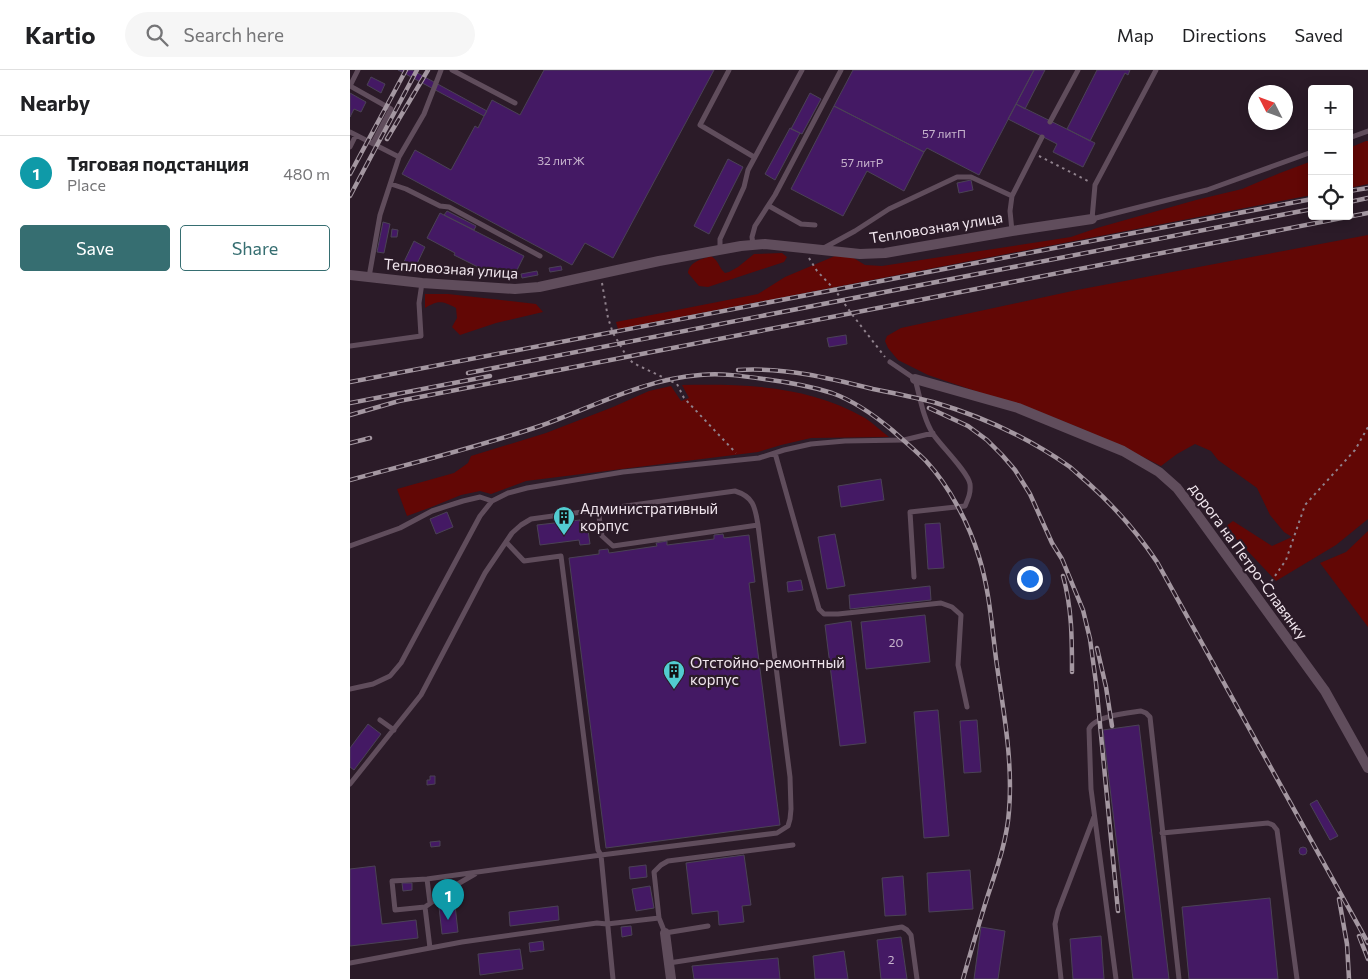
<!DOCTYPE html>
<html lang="en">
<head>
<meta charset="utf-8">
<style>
  :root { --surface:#fff; --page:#f6f6f6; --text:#202124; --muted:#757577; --line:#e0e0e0; --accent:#366e71 }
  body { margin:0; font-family:Commissioner,sans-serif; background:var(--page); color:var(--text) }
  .controls { position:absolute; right:15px; top:15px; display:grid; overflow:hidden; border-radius:5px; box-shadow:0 2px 12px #0003 }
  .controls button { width:45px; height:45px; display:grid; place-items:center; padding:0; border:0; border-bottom:1px solid var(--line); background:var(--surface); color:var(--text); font:25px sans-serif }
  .compass { position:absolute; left:898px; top:15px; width:45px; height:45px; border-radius:50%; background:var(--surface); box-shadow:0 2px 12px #0003; rotate:312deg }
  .you { position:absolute; left:679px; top:508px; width:18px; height:18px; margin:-12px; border:4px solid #fff; border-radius:50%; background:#1a73e8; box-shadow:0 0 0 8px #1a73e833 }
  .badge { display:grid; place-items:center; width:32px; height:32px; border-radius:50%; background:var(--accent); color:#fff; font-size:16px; font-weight:700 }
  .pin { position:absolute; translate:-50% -41px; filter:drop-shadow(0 1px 2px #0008) }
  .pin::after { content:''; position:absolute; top:26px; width:18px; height:15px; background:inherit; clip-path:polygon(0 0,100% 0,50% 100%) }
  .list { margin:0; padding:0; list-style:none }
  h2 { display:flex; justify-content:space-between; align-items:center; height:65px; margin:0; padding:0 20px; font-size:21px }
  h2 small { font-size:16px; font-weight:400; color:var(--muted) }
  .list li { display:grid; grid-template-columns:32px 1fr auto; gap:15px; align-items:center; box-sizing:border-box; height:75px; padding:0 20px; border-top:1px solid var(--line) }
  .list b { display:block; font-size:19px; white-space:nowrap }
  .list p { margin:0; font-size:16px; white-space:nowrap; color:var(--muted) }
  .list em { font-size:16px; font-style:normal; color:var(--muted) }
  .actions { display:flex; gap:10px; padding:15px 20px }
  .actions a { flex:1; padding:11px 0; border:1px solid var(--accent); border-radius:5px; text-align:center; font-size:18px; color:var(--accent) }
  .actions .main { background:var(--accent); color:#fff }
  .icon { flex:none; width:28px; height:28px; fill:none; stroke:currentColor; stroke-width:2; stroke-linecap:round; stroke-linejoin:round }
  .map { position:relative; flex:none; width:1018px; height:909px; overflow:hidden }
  header { display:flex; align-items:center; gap:30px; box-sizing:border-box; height:70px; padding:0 25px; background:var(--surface); border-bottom:1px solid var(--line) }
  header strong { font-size:24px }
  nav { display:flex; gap:28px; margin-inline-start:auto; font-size:18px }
  .search { width:350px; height:45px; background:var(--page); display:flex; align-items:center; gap:12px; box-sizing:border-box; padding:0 18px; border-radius:28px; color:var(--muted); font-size:19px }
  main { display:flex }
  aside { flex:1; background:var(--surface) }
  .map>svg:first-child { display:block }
  .green { fill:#620705 }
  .building { fill:#441964; stroke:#4b4255 }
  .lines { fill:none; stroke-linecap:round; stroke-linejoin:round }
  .path { stroke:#8f818c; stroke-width:2; stroke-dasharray:2.5 4; stroke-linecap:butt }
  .lane { stroke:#604d5c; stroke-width:5 }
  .street { stroke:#604d5c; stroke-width:10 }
  .rail-casing { stroke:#a497a1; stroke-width:4.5 }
  .rail { stroke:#2b1b28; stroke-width:2.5; stroke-dasharray:8; stroke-linecap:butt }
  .labels { text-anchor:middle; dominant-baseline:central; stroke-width:4.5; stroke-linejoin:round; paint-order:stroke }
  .number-label { font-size:12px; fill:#c6b3cc }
  .street-label { font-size:15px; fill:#f1e6ee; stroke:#2b1b28 }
  .poi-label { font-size:15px; fill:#f1e6ee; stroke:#2b1b28; text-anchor:start }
</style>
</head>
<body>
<header>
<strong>Kartio</strong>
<div class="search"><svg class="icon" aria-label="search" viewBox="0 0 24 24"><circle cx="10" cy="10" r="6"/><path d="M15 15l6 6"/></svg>Search here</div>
<nav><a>Map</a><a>Directions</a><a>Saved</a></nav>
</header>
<main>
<aside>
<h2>Nearby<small></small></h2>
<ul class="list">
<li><span class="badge" style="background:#0f9aa8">1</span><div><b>Тяговая подстанция</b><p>Place</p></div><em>480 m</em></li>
</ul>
<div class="actions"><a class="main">Save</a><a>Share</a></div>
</aside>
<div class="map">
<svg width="1018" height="909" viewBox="0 0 1018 909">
  <rect width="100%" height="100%" fill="#2b1b28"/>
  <path class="green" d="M1016,71h2v43l-19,4v-40z
    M962,91v34l-694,134 -2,-7 142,-28 27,-17 50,-21 17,1 13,8 17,1 189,-29 26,-9 99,-28 46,-11 38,-16z
    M1018,165v284l-32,26 -60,36 -51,-54 8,-6 39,25 20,-9 -8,-5 -14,-17 -13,-27 -39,-28 -7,-9 -16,-7 -18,10 -16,12 -40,-20 -41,-18 -58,-23 -26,-7 -68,-23 -30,-15 -10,-12 -3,-7 2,-5 14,-8 176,-38z
    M432,183l5,4 -3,5 -76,25 -9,-1 -11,-13c1,-11 14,-14 23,-17 9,6 7,11 14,17l4,-1 9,-5 16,-13z
    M75,224h23l88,10 7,8 -47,11 -36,12 -8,-8 5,-9 -1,-10c-14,-7 -17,-8 -31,0z
    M332,315c63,-1 126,0 183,33 8,5 16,13 24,19l-78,1 -30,7 -23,7 -232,29 -35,13 -11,-3 -19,4 -32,13 -22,8 -10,-27 57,-16 14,-10 3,-7 75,-23 67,-26 36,-16 22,-5 10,15 8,-3z
    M1018,461v96l-48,-64 26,-11z"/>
  <path class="building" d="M48,0h14l75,41 -3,5z
    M194,0h170l-101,188 -28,-15 -13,22 -170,-91 13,-24 36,20 24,-44 3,2 14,-28 28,15z
    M503,0h181l-55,105 -52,-27 -3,4 -90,-46z
    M684,0h11l-20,39 -9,-5z
    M747,0h33l-2,5 -3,-2 -35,68 -23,-12z
    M21,7l14,7 -4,9 -14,-8z
    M0,23l16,9 -5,10 -7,-3 -4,8z
    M460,23l11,6 -19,35 -11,-5z
    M666,34l79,39 -12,24 -30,-15 4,-8 -49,-25z
    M484,36l90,46 -20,39 -37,-20 -24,45 -52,-27z
    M440,58l10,5 -25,47 -10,-6z
    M378,89l15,8 -34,67 -15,-8z
    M621,110l2,10 -14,3 -2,-10z
    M97,141l29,15 -2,4 -30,-15z
    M90,143l84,43 -11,22 -18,-9 -3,5 -38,-19 1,-2 -28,-15z
    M33,152l7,2 -6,29 -7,-1z
    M42,159l6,1 -1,7h-6z
    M64,171l11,6 -11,23 -11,-6z
    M211,196l1,4 -12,2 -1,-4z
    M187,201l1,4 -16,3 -1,-4z
    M496,265l1,9 -18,3 -2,-9z
    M531,409l3,21 -43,7 -3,-21z
    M97,442l6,15 -17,7 -6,-15z
    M230,450l1,11 7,-1 2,14 -10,1 -1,-5 -39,5 -3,-20z
    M590,453l4,45 -16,1 -3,-45z
    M373,464l1,4 25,-3 6,47 -6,1 31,242 -174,23 -37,-290 30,-4v-4l9,-1 1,4 48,-7 -1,-3 11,-2v4l47,-6v-4z
    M485,464l10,52 -18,3 -9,-52z
    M451,510l2,10 -15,2 -1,-10z
    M580,516l1,14 -81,9 -1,-14z
    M575,545l5,47 -64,7 -5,-47z
    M501,551l15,122 -26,3 -15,-121z
    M588,640l11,126 -25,2 -10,-126z
    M627,650l4,52 -17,1 -4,-52z
    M18,654l13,10 -27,36 -4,-3v-19z
    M789,655l30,254h-36l-30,-249z
    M80,706h5v8l-8,1v-5h3z
    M967,730l21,36 -8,4 -20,-36z
    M90,771v5l-9,1 -1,-5z
    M949 781a4 4 0 1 1 8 0a4 4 0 1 1-8 0Z
    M394,785l7,50 -9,1 2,16 -25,3 -1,-14 -26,3 -6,-51z
    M296,795l1,12 -17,2 -1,-12z
    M25,796l7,58 34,-4 2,18 -68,8v-77z
    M620,800l3,39 -44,3 -2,-39z
    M553,806l3,39 -21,1 -3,-38z
    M52,813h10v7l-9,1z
    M300,816l4,22 -18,3 -4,-22z
    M920,828l8,81h-89l-7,-72z
    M105,835l3,27 -16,2 -3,-27z
    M208,836l1,14 -49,6 -1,-14z
    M281,856l1,9 -10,2 -1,-10z
    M631,857l24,4 -7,48h-24z
    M751,866l3,43h-31l-3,-40z
    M551,867l6,42h-26l-4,-39z
    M193,871l1,9 -14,2 -1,-9z
    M170,879l3,20 -43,6 -2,-21z
    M494,881l4,28h-33l-2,-23z
    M428,888l2,21h-86l-2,-13z"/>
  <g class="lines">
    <path class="path" d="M689,86l49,25
      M459,188l8,13 18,19 16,23 34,44
      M252,213l6,35 5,15 14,24 6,6 44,21 7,14 52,55
      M914,522l22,-32 19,-55 50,-55 13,-23"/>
    <path class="lane" d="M8,0l-8,16 41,23 -18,34
      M102,0l63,33
      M379,0l-29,55 54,32
      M806,0l-61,115 -3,34 115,-29 105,-38
      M700,52l28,-52
      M0,62l49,25
      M999,68l19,-7
      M0,77l6,-12
      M41,114l15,5 34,17 9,1 91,49
      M419,136l32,18 14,1
      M662,161l-2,-20 2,-15 30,-59
      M403,175l-1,-8 3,-11 20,-31 66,-125
      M472,179l33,-18 34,-22 68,-32h14l41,19
      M370,180v-11l24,-52 4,-17 54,-100
      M19,207l11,-62 19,-58 25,-43 17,-44
      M0,276l71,-10 -2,-33 3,-20
      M540,292l25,17c5,18 8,39 18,55 8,12 35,38 37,50 1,9 -2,15 -5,22l-55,6 4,65
      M425,383l44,156 5,5h14l103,-11 11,4 9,8 -3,50 9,42
      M248,440l4,26 11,10 145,-21
      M156,472l18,19 37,-5 36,287 1,7 3,5 12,124
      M0,476l50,-18 32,-17 31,-10 17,-4 12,4
      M0,619l23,-5 17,-8 11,-13 79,-147 12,-15 16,-8 19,-5 96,-16 136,-14 25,-8 27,-6 34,-3 59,-1 29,-7
      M30,650l14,10
      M0,714l71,-89 64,-122 27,-40 9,-8 10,-6 204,-28c19,6 20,16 23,34l32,252 1,32 -1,10 -2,7 -11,7 -176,22 -174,24 -35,2 3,29 30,-3 5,41
      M812,763l106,-10 5,2 4,5 20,149
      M77,809l3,24
      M75,837l31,-22 19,-11
      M358,856l-43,7 -6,-15 -5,-46 7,-7 7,-4 125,-16
      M0,893l112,-21 135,-19 10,1 52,-6
      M319,893l233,-36 5,3 4,5 6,44
      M711,909l-6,-55 3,-13 36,-94
      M766,909l-25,-190 -2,-60c5,-13 39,-16 52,-18l5,2 4,4 29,262"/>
    <path class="street" d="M0,205l72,8 93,6 24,-2 120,-26 82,-15 24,-2 95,10 25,-1 127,-22 80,-12
      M565,309l103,29 105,43 36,21 18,16 16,21 132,182 43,77
      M315,863l6,46"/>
    <g class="rail-casing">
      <path id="rail" d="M37,69l41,-69
        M0,104l56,-104
        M999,121l19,-3
        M0,126l67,-126
        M999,132l19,-4
        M388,300c46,-3 91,8 135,19 20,4 40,8 60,13 48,14 96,36 137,65 6,5 11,10 17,15 27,24 50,50 70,80l211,381
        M118,303l844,-164
        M0,312l962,-183
        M0,333l140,-27
        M579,338l39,18 19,14 15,15 13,15 15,24 22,49 10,16 21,51 7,29 6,44 22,228
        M0,345l49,-14 969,-188
        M0,373l20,-5
        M0,410c63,-17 128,-33 190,-54 53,-19 104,-47 160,-51 22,-2 43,1 64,4 23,3 46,7 68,14 22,8 42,22 60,37 11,10 23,20 34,31 24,26 43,63 53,96 11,35 13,73 18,109 7,48 16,97 12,145 -2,29 -12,57 -21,84 -9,28 -17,56 -25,84
        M713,506c9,32 9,63 9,96
        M747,578l9,39 6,39
        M989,829l8,45 2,35
        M1009,866l9,23"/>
    </g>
    <use href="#rail" class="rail"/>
  </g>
  <defs>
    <g id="building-pin" transform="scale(1.125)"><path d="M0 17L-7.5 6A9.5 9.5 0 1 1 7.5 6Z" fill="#52ccd0" stroke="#2b1b28"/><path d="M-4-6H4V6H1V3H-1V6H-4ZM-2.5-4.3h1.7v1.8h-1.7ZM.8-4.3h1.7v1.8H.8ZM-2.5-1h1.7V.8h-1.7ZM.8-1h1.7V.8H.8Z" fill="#111"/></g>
  </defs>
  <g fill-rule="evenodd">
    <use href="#building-pin" x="214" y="447"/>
    <use href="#building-pin" x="324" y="601"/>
  </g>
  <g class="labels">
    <g class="number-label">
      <text x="594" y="63">57 литП</text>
      <text x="211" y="90">32 литЖ</text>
      <text x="512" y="92">57 литР</text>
      <text x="546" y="572">20</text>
      <text x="541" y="889">2</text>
    </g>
    <g class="street-label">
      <text transform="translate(586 157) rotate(-9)">Тепловозная улица</text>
      <text transform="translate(101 198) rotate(4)">Тепловозная улица</text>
      <text transform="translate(899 491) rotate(54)">дорога на Петро-Славянку</text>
    </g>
    <g class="poi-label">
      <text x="230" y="438">Административный<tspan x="230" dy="17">корпус</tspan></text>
      <text x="340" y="592">Отстойно-ремонтный<tspan x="340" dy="17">корпус</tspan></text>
    </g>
  </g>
</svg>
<div class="controls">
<button>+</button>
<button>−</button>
<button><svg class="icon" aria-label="locate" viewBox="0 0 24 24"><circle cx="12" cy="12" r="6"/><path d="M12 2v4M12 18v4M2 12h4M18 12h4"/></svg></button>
</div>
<svg class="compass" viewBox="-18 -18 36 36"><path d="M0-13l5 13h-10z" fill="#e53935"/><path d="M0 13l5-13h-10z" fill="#757577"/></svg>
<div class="you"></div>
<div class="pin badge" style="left:98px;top:850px;background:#0f9aa8">1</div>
</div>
</main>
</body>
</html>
